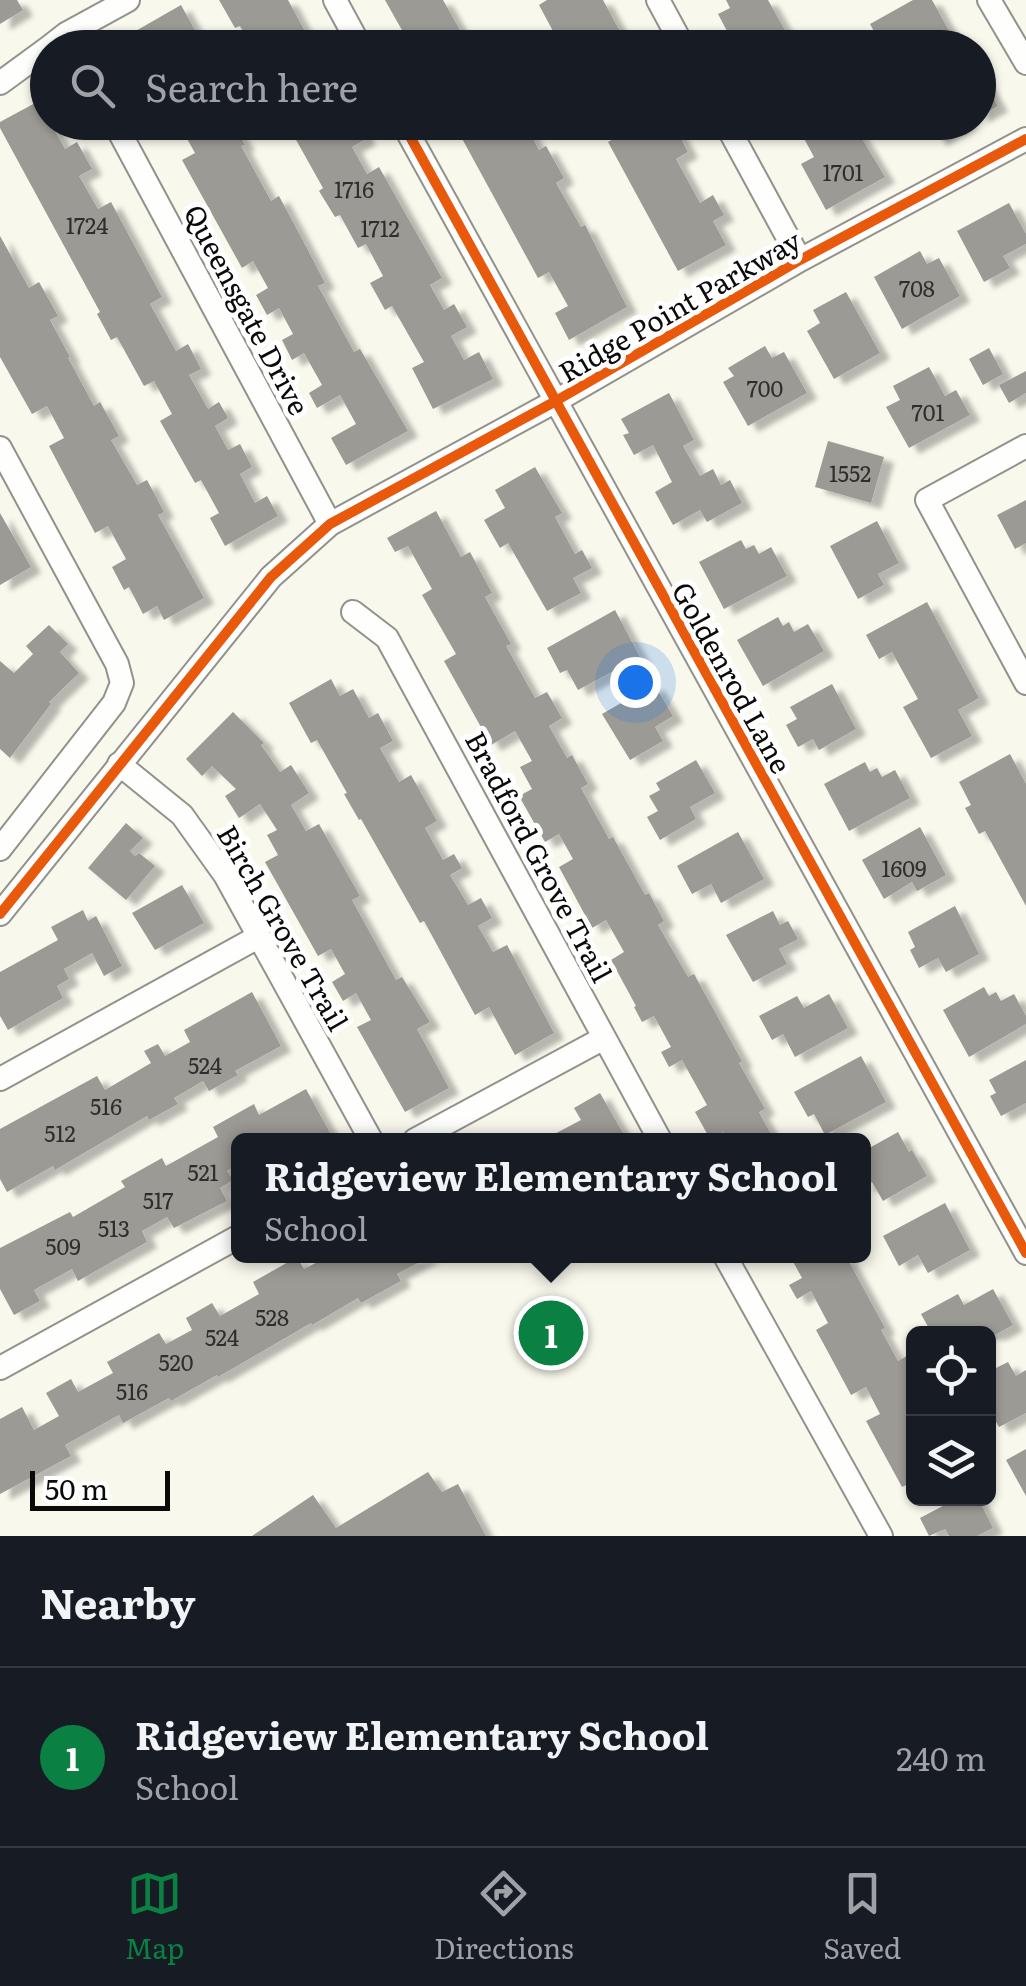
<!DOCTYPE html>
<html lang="en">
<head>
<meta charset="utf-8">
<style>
  :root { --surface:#171b24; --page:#20242c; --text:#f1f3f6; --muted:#9ea1a6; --line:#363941; --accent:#0b8043 }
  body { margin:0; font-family:Literata,serif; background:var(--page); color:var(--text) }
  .controls { position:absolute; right:30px; bottom:30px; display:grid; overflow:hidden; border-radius:15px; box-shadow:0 2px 8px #0004 }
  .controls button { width:90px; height:90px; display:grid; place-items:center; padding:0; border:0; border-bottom:2px solid var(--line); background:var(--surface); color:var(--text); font:50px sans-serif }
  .scale { position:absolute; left:30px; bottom:25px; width:140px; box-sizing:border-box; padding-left:10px; border:5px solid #0a0a0a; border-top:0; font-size:28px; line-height:35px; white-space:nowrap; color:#0a0a0a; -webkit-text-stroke:8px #fff; paint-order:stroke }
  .you { position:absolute; left:635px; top:682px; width:35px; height:35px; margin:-25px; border:8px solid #fff; border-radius:50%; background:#1a73e8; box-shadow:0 0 0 15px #1a73e833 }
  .badge { display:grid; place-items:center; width:65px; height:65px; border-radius:50%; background:var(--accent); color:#fff; font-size:32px; font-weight:700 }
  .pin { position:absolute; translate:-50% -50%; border:5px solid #fff; box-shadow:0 2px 10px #0006 }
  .popup { position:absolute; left:231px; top:1133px; width:640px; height:130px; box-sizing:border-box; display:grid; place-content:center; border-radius:15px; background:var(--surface); filter:drop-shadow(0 2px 8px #0005); font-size:32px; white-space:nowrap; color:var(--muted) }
  .popup b { font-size:38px; color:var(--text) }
  .popup::after { content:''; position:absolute; left:50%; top:100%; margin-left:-20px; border:20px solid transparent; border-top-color:var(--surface) }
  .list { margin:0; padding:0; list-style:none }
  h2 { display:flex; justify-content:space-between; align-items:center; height:130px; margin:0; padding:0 40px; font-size:42px }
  h2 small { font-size:32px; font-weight:400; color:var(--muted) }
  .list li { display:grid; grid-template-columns:65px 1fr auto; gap:30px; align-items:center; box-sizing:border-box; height:180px; padding:0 40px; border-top:2px solid var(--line) }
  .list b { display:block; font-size:38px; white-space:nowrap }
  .list p { margin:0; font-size:32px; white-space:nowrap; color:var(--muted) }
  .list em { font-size:32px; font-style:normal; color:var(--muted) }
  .icon { flex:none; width:55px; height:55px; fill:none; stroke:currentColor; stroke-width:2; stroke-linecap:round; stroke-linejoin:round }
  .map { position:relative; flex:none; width:1026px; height:1536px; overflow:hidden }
  .search { position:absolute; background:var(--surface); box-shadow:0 2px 8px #0004; left:30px; right:30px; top:30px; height:110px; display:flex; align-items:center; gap:25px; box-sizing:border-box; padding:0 35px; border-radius:55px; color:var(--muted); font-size:38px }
  .sheet { height:310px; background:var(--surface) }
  nav { display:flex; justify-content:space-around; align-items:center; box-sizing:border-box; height:140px; border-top:2px solid var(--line); background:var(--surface); font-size:28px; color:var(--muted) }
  nav a { display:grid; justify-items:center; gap:5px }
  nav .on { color:var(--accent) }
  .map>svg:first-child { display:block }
  .building { fill:#9c9a94; filter:url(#shadow) }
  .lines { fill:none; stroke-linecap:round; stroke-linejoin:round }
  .minor-casing { stroke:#92918c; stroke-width:26 }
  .minor { stroke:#fefefc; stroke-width:22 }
  .cycleway-casing { stroke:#fff; stroke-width:16 }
  .cycleway { stroke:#e8590c; stroke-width:10 }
  .labels { text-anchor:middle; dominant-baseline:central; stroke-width:10; stroke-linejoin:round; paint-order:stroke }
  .number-label { font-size:22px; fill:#2e2e2c }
  .street-label { font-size:28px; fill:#0a0a0a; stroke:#fff }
</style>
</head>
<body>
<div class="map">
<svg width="1026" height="1536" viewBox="0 0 1026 1536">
  <defs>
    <filter id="shadow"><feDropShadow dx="10" dy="6" stdDeviation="2.5" flood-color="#0004"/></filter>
  </defs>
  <rect width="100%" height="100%" fill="#f9f8ed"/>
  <path class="building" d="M0,0h17l6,10 -23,14z
    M219,0h69l26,48h-62l-12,-22 -5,2z
    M385,0h58l27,48h-58z
    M547,0h56l26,48h-67l-23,-43z
    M726,0h42l27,48h-59l-18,-34 12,-6z
    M913,0h19l21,38 -17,10h-53l-13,-24z
    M181,5l24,43h-99z
    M978,70l20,36 -20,11z
    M48,96v26h2l15,27 12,-7 15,27 -13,7 19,33 13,-7 51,95 -12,7 26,47 12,-7 13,25 -12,6 19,34 11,-7 9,16 -13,8 13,24 12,-6 12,23 -12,7 15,29 12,-7 11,20 -53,30 -15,-28 9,-5 -18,-33 -6,3 -35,-62 12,-7 -18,-33 -10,5 -27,-49 -6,3 -14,-26 3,-2 -100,-184v-6z
    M190,122h42l13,23 -4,1 30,55 8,-5 21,39 25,48 -7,3 36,66 6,-3 48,82 -62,34 -15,-27 25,-14 -16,-29 -23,13 -8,-15 13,-8 -18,-32 -12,7 -10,-20 11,-6 -14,-26 -12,7 -11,-20 12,-7 -15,-27 -11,7 -60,-108 13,-7 -14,-25z
    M286,122h71l9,17 -14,8 15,27 12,-7 63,111 -12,7 14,25 10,-6 13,23 -16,9 13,24 15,-8 14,27 -60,30 -21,-41 12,-6 -32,-56 -7,4 -15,-27 13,-7 -17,-32 -8,4 -18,-33 -5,2 -16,-26 4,-3z
    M453,122h71l15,28 7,-4 18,32 -8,5 25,44 4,-2 42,82 -58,33 -14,-27 13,-7 -19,-34 -11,6z
    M642,122h30l16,30 -12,7 24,44 13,-8 11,20 -11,6 13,24 -48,26 -70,-129z
    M795,122h57l33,55 -59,33 -25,-46 13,-7z
    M927,122h42l-32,18z
    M1009,203l17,31v10l-23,12 7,12 -26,14 -27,-51z
    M0,236l29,52 10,-6 19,34 -8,4 20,37 -2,1 26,48 6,-4 19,34 -8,4 26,45 10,-5 17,32 -6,3 46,83 -40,22 -7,-14 -14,8 -14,-27 -5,3 -12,-23 14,-8 -18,-33 -13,7 -46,-87 15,-8 -17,-32 -15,8 -32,-57z
    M920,251l7,13 12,-6 21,38 -58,33 -28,-52z
    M846,292l34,61 -46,26 -27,-48 13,-8 -7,-13z
    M765,346l7,12 12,-6 23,41 -59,33 -25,-44 11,-6 -6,-8z
    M989,348l14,26 -20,11 -14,-26z
    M929,367l16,29 11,-6 14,25 -61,33 -23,-41 14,-7 -7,-14z
    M1026,371v22l-17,10 -10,-18z
    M669,393l25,47 -11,6 17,30 13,-7 8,16 9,-5 12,23 -35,19 -7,-12 -27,15 -18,-33 17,-10 -19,-37 -19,10 -11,-20 6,-2 -8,-14z
    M828,441l56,16 -13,46 -56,-16z
    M535,467l27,46 -7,4 20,37 7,-4 10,18 -19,10 8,15 -34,18 -39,-68 -8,5 -16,-28 21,-12 -10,-18z
    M1026,500v43l-11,6 -18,-34z
    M436,511l25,46 9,-5 22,41 -7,4 26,47 -5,2 29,52 12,-6 15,26 -13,8 18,32 5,-3 16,29 -7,4 28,51 4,-2 32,58 4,-2 15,28 -6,4 30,52 6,-3 48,87 -3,2 26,46 -6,3 15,28h-46l-5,-8 -13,7 -15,-27 12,-7 -25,-45 -13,7 -8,-15 10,-5 -17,-31 -12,6 -8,-15 2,-1 -25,-46 13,-8 -18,-32 -14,8 -33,-61 14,-8 -14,-25 -14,8 -26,-46 13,-7 -12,-22 12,-6 -17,-30 -24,14 -47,-84 12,-7 -34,-59 10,-6 -24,-43 -13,6 -8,-14z
    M0,513l31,54 -31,18z
    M877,521l22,42 -21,11 6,11 -26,14 -28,-53z
    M741,540l5,9 8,-4 5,9 12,-7 16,29 -63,33 -25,-47z
    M927,602l52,96 -21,12 14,26 -41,22 -28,-51 15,-8 -26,-47 -13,7 -13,-24z
    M615,610l25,47 -62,33 -11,-20 -7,3 -13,-25z
    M778,617l5,9 6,-4 5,10 14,-8 16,27 -61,35 -26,-46z
    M49,625l19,19 -8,8 19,21 -30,29 2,2 -41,54 -10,-9v-88l14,12 19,-19 -7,-8z
    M331,679l9,17 13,-7 16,29 9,-5 15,28 -13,7 19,34 12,-7 26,46 -12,7 18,32 11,-6 8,14 -12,7 18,30 13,-7 11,20 -14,8 15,26 14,-7 47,88 -39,22 -26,-48 -14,8 -51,-94 -4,2 -59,-104 -2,1 -15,-26 3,-1 -30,-53 -6,3 -22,-40z
    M654,684l19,32 -18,11 8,14 -33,19 -28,-46z
    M832,684l24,45 -37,21 -6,-11 -15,8 -12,-22 11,-6 -7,-12z
    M233,712l31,31 -3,2 19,27 11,-7 18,28 -18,12 15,26 13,-7 41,72 -8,4 44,80 6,-3 28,45 -13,7 32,59 -44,24 -48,-85 14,-7 -15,-27 -13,8 -11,-19 13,-8 -14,-25 -13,7 -53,-94 13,-7 -11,-20 10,-5 -17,-26 -21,14 -14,-22 11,-7 -24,-23 -10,10 -16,-17z
    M1010,754l16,30v122l-41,-75 -6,3 -14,-26 6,-3 -12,-23z
    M696,760l19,33 -25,14 6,12 -36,21 -13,-23 11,-6 -9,-15 11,-6 -4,-7z
    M865,762l5,10 7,-4 5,9 13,-7 15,28 -61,33 -25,-47z
    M126,823l17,15 -13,13 5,5 4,-3 16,13 -29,34 -38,-32z
    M920,827l26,48 -29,16 -5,-9 -28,17 -22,-39z
    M738,832l26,47 -43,24 -10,-19 -19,10 -15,-28z
    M182,885l22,38 -49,27 -23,-37z
    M955,906l24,48 -33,18 -8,-14 -19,10 -9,-18 5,-3 -7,-15z
    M83,910l5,11 8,-5 26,50 -18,10 -12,-23 -28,16 5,10 -12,7 6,12 -55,32 -8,-14v-44l58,-32 -7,-13z
    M773,911l7,14 8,-4 10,18 -19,10 8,15 -34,18 -27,-47z
    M984,987l5,9 7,-4 5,9 13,-7 12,22v8l-57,33 -26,-47z
    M252,992l29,54 -46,25 3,4 -29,16 -6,-10 -29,17 4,6 -29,16 -2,-4 -92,54 -2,-4 -46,26 -7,-13v-50l97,-53 8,14 46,-27 -7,-12 14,-7 7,12 25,-14 -6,-12z
    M829,994l19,34 -53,29 -12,-23 -11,6 -13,-24 38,-20 7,12z
    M861,1056l25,46 -61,33 -11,-21 -6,3 -14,-25z
    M1026,1060v43l-25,13 -11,-20 6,-3 -7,-13z
    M306,1089l28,51h-96v24l-11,7 6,9 -13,8 7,13 -53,27 -7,-11 -25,14 5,11 -69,39 -6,-12 -38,21 6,11 -26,14 -14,-26v-41l70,-36 3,5 52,-30 -4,-6 41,-23 4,8 52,-29 -5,-10 41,-23 5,11z
    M600,1093l27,47h-84l38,-20 -7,-12z
    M898,1132l11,20 3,-2 15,26 -44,25 -11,-19 -8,5v-36z
    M945,1203l25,47 -42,23 -10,-18 -19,11 -16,-30z
    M329,1256h102l-34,18 4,7 -40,22 -3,-5 -46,27 -1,-2 -93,54 -1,-2 -46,26 -2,-3 -46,25 -4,-8 -54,30 6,11 -71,38v-75l22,-12 12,23 25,-14 -13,-23 25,-14 7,13 35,-19 -6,-11 52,-29 7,11 26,-14 -6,-12 26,-15 8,13 39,-22 -6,-12 44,-25 7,12z
    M790,1256h56l39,72 -4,2 17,31 9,-5 7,12v113l-12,6 -36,-66 14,-7 -14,-27 -15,8 -23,-43 -12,-22 12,-7 -17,-32 -14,8 -8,-14 13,-7z
    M993,1289l20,36 -16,9h-65l-11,-20 37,-20 6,11z
    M1008,1362l8,14 10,-6v43l-27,14 -11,-19v-36z
    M1026,1449v47l-20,-36z
    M428,1472l14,20 16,-8 28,52h-234l61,-41 23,33z
    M958,1498h20l15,30 -16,8h-28l-4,-7 -16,7 -9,-18z"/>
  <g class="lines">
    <g class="minor-casing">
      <path id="minor" d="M335,0l26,48
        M658,0l26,48
        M989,0l37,63
        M48,48l18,-14 62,-34
        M0,83l48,-35
        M114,122l216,402
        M402,122l624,1131
        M725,122l75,138
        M1026,446l-99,54 99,183
        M0,448l117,216 5,19 -8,20 -114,146
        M353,612l34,26 273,502
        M119,764l63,51 43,60 146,265
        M0,914l271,-337 59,-53 224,-122 246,-142 226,-121
        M0,1079l258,-142
        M415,1140l189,-102
        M725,1256l156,280
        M0,1368l238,-131"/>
    </g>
    <use href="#minor" class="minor"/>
    <g class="cycleway-casing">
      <path id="cycleway" d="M402,122l624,1131
        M0,914l271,-337 59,-53 224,-122 246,-142 226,-121"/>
    </g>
    <use href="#cycleway" class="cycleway"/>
  </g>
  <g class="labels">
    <g class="number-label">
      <text x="843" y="171">1701</text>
      <text x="354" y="188">1716</text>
      <text x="87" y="224">1724</text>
      <text x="380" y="227">1712</text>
      <text x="917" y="287">708</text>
      <text x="765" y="387">700</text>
      <text x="928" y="411">701</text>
      <text x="850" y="472">1552</text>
      <text x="904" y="867">1609</text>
      <text x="205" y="1064">524</text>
      <text x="106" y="1105">516</text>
      <text x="60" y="1132">512</text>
      <text x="203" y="1171">521</text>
      <text x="158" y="1199">517</text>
      <text x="114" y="1227">513</text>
      <text x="63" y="1245">509</text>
      <text x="272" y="1316">528</text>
      <text x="222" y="1336">524</text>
      <text x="176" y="1361">520</text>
      <text x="132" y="1390">516</text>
    </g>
    <g class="street-label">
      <text transform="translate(679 305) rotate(-30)">Ridge Point Parkway</text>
      <text transform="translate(248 309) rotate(62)">Queensgate Drive</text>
      <text transform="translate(733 677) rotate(61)">Goldenrod Lane</text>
      <text transform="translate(540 856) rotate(62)">Bradford Grove Trail</text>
      <text transform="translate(284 927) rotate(60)">Birch Grove Trail</text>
    </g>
  </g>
</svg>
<div class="controls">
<button><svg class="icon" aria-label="locate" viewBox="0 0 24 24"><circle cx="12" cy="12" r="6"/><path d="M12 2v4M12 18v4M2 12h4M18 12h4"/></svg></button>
<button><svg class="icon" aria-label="layers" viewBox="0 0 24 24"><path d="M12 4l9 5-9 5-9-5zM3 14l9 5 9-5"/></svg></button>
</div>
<div class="scale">50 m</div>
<div class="you"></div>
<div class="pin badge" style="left:551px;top:1333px">1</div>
<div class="popup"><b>Ridgeview Elementary School</b>School</div>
<div class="search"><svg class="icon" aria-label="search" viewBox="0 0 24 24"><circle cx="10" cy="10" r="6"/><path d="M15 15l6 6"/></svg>Search here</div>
</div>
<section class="sheet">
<h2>Nearby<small></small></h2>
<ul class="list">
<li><span class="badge">1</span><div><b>Ridgeview Elementary School</b><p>School</p></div><em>240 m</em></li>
</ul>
</section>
<nav>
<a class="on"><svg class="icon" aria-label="map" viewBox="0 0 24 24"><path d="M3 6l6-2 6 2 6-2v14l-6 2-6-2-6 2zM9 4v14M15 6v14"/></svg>Map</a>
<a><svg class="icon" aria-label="directions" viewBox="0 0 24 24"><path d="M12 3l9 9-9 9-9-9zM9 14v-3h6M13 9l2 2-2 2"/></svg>Directions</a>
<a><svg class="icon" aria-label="saved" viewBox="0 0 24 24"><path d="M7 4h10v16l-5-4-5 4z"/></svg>Saved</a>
</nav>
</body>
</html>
